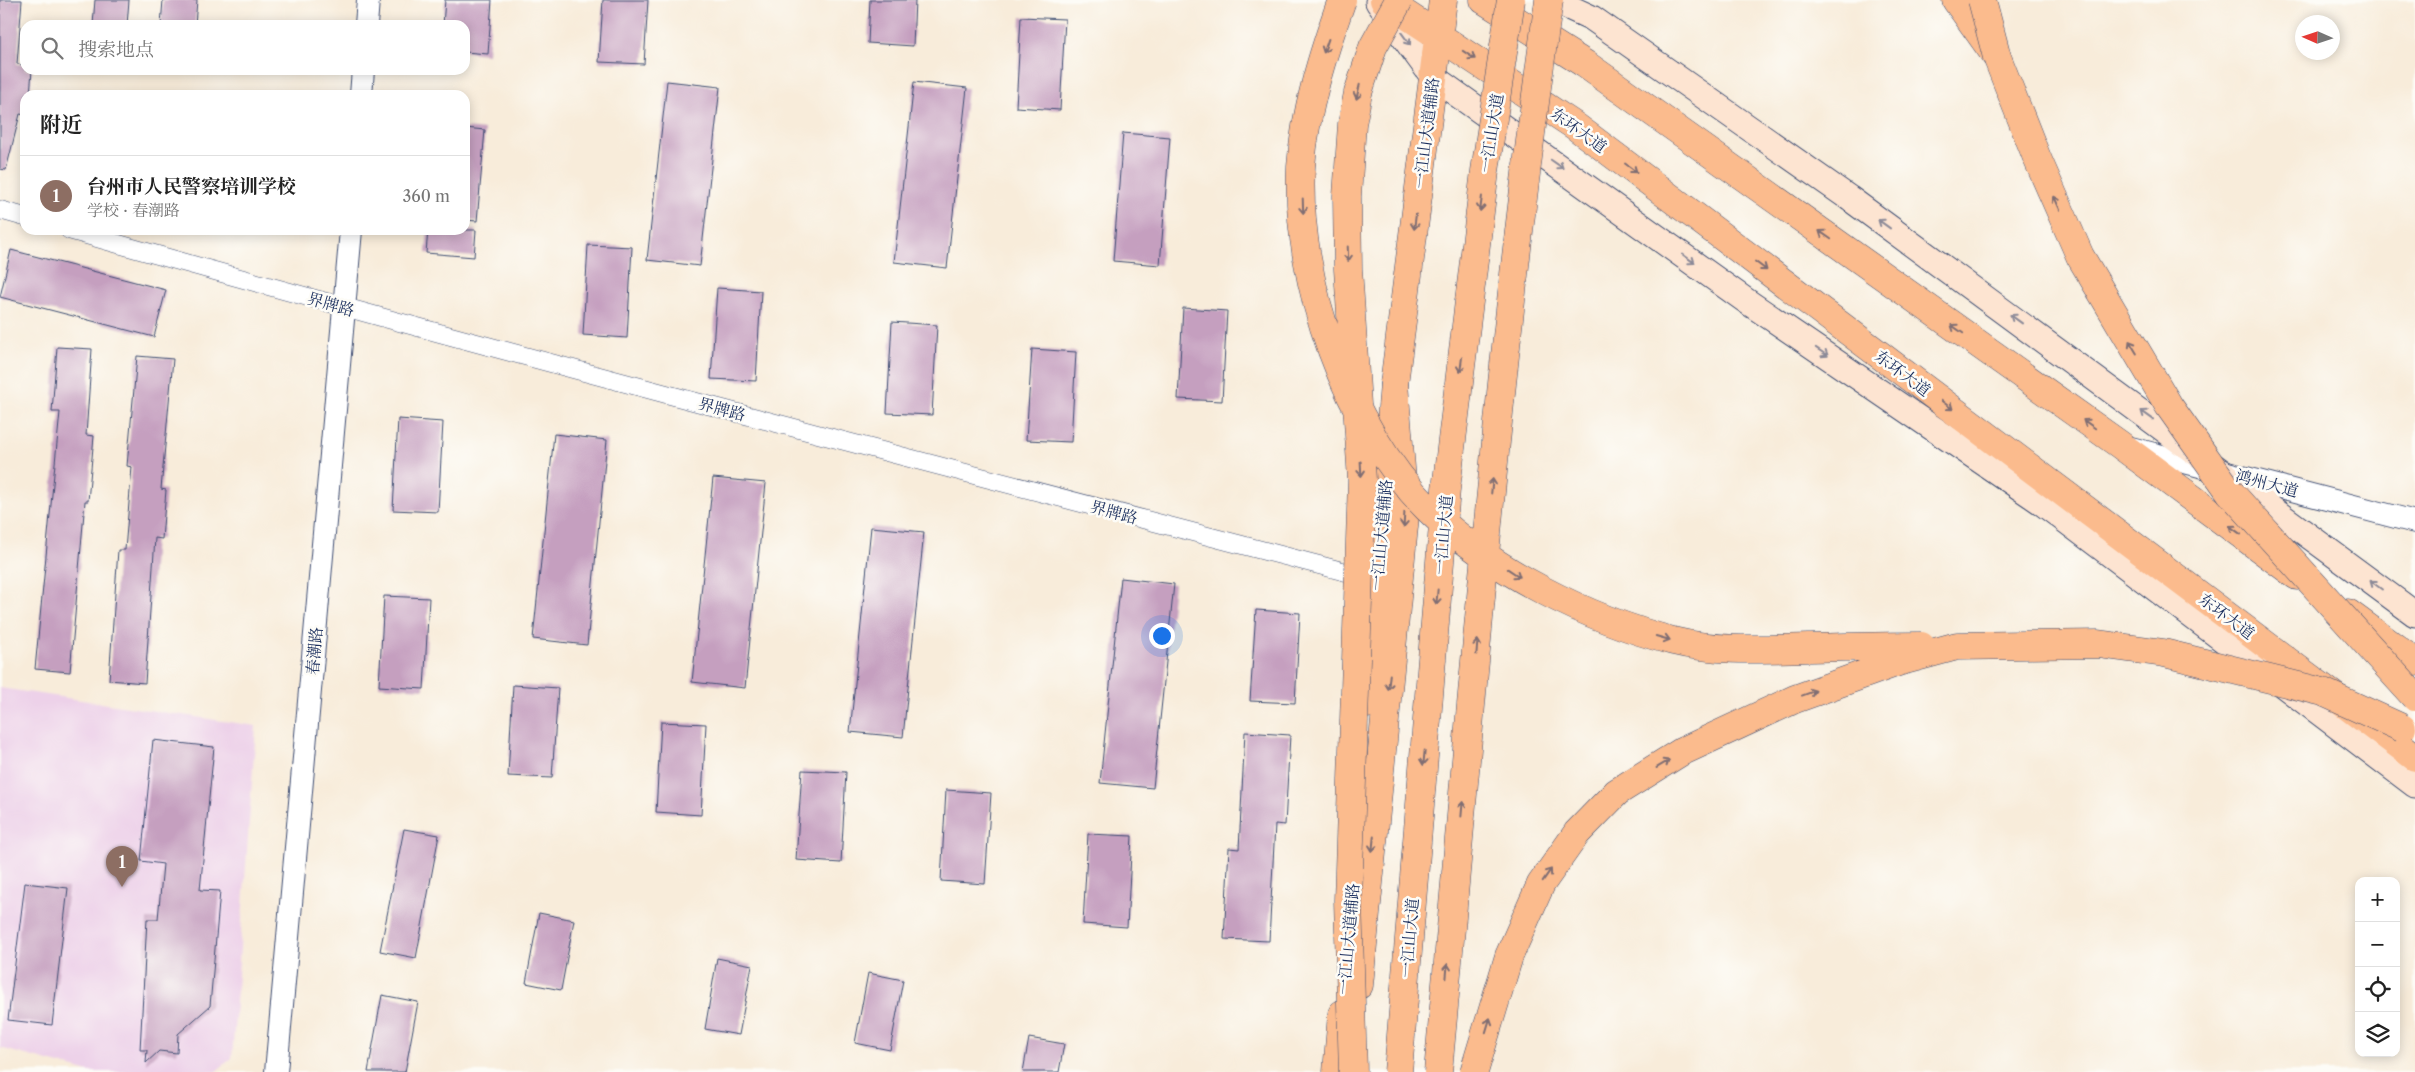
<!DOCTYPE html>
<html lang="zh">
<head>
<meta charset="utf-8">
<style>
  :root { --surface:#fff; --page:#f2f2f2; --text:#222; --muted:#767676; --line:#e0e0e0; --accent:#1f6fb2 }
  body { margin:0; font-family:"Libre Caslon Text","Noto Serif SC",serif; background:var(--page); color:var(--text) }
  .controls { position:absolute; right:15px; bottom:15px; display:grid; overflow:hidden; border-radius:10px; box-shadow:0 2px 12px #0003 }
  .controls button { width:45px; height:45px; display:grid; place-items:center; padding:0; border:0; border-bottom:1px solid var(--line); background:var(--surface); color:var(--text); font:25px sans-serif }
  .compass { position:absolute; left:2295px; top:15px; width:45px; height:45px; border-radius:50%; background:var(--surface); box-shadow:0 2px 12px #0003; rotate:273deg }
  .you { position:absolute; left:1161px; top:635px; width:18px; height:18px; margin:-12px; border:4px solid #fff; border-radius:50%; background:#1a73e8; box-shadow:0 0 0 8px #1a73e833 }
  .badge { display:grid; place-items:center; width:32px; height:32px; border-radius:50%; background:var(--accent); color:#fff; font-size:16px; font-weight:700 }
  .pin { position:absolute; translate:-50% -41px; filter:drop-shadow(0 1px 2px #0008) }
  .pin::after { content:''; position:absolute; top:26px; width:18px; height:15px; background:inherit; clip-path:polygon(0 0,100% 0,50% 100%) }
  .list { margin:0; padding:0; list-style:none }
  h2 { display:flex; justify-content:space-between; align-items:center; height:65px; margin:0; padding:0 20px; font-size:21px }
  h2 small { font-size:16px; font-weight:400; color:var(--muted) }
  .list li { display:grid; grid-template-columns:32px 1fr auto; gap:15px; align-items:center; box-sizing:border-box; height:80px; padding:0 20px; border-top:1px solid var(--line) }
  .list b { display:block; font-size:19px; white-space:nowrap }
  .list p { margin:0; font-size:16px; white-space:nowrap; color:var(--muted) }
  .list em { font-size:16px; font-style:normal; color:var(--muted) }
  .icon { flex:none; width:28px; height:28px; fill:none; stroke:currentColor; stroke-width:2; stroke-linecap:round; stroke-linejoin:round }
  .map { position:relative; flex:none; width:2415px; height:1072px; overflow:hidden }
  .search { position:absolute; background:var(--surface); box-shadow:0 2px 12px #0003; left:20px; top:20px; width:450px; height:55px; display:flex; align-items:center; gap:12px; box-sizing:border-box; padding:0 18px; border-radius:15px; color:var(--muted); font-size:19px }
  .panel { position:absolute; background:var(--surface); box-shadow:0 2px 12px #0003; left:20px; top:90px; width:450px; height:145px; border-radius:15px }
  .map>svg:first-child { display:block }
  .built { fill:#edd1e9 }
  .building { fill:#c59fbf }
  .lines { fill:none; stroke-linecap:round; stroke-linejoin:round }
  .minor-casing { stroke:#3c4b71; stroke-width:19 }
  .tertiary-casing { stroke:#3c4b71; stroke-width:24 }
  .secondary-casing { stroke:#3c4b71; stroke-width:27 }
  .primary-casing { stroke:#3c4b71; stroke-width:29 }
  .trunk-casing { stroke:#3c4b71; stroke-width:29 }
  .minor { stroke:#fff; stroke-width:18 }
  .tertiary { stroke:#fff; stroke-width:22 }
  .secondary { stroke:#fde4d1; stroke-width:25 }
  .primary { stroke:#fbbb8d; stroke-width:28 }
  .trunk { stroke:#fbbb8d; stroke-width:28 }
  .trunk-bridge-casing { stroke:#3c4b71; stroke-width:29; stroke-linecap:butt }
  .trunk-bridge { stroke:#fbbb8d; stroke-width:28 }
  .oneway { stroke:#8c8a98 }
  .oneway2 { stroke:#806e73 }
  .labels { text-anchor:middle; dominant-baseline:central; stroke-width:5; stroke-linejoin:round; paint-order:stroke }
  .street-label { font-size:16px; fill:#1b2f5e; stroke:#fdfcf7 }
</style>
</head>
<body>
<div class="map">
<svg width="2415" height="1072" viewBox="0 0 2415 1072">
  <rect width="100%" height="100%" fill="#fdfcf7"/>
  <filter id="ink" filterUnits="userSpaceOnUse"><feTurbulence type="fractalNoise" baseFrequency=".02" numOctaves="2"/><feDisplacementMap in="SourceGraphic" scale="10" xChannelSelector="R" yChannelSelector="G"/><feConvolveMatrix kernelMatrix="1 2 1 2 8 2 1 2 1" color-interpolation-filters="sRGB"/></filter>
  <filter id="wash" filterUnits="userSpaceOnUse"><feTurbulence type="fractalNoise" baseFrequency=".0096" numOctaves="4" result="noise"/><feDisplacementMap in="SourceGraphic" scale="20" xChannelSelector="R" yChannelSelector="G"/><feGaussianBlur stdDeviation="1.12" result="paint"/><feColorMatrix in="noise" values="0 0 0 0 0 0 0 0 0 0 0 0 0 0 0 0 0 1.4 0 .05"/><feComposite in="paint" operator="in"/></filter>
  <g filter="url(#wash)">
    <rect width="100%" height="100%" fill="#f8ecda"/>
    <path class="built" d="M0,688l256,38 -24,332 -17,14h-126l-89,-24z"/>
    <g id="blocks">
      <path class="building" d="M0,0h22l-5,64 8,1v5h7l-2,25h-5v20l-5,-1 -14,56 -6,-1z
        M95,0h34l-2,25h-34z
        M163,0h34l-2,25h-34z
        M445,0h47l-4,54 -23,-2v-27h-22z
        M603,0h45l-4,64 -45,-2z
        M870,0h45l-2,46 -45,-3z
        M1021,17l44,2 -5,91 -44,-3z
        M667,81l53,6 -20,179 -53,-6z
        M914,82l53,6 -20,180 -53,-6z
        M465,128l20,2 -8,91 -12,-1z
        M1123,133l47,4 -10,128 -47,-4z
        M428,230h48l-2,27 -48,-4z
        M588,245l44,2 -5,91 -44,-3z
        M11,250l155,40 -12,47 -154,-40z
        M717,288l44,3 -5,90 -45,-2z
        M1183,308l44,3 -5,90 -44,-2z
        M892,322l45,3 -5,90 -45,-2z
        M57,347l35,2 -6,86 8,1 -6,65h-3l-15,171 -35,-3 25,-257h-8z
        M1032,349l44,3 -5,90 -45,-2z
        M137,356l36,3 -12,130 5,1 -4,49 -7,-1 -10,145 -36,-3 9,-130h7l7,-83 -5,-1z
        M398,419l45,3 -5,90 -45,-2z
        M554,434l53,6 -20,205 -54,-6z
        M713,478l53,5 -21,205 -53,-6z
        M871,527l53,5 -21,205 -53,-5z
        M1121,578l53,6 -21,204 -53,-5z
        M384,596l45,2 -5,91 -45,-3z
        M1256,610l44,3 -5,90 -45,-2z
        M513,685l45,3 -6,90 -44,-2z
        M661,722l45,2 -5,91 -45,-3z
        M1245,732l45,3 -5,90 -10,-1 -6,117 -45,-2 5,-91 10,1z
        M153,740l61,7 -14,143 20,1 -10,115 -32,28 -1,19 -18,-2 -13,12 1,-13h-7l7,-131h11l5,-55 -22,-3z
        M802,770l44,2 -5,91 -45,-3z
        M946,790l45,3 -6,91 -44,-3z
        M404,829l35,6 -23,123 -36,-7z
        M1088,834l44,2 -5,91 -44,-3z
        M25,883l43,5 -16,137 -44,-5z
        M539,913l35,7 -13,70 -35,-7z
        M717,958l35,7 -13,70 -34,-6z
        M868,973l35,7 -13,70 -35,-7z
        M382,995l36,7 -13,70h-37z
        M1029,1038l35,6 -5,28h-36z"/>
    </g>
  </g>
  <g filter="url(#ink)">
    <use href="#blocks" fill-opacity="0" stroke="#3c4b71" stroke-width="1"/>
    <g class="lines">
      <g class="minor-casing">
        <path id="minor" d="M0,210l25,7
          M69,230c432,123 866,235 1300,348"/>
      </g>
      <g class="tertiary-casing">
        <path id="tertiary" d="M366,25l2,-25
          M361,95l2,-25
          M2127,447l288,75
          M276,1072l75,-842"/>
      </g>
      <g class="secondary-casing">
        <path id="secondary" d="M1553,0l39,18 257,180 566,416
          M1378,2l55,75 312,223 296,202 374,283"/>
      </g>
      <g class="primary-casing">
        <path id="primary" d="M1384,0l191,126 840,631
          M1484,0l101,64 534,380 178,132
          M2348,613l67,49
          M1367,704l27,-320 49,-384
          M1337,1072l5,-58"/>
      </g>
      <g class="trunk-casing">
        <path id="trunk" d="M1956,0l40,56
          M1359,985l46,-469 -11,-132"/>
      </g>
      <use href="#minor" class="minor"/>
      <use href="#tertiary" class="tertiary"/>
      <use href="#secondary" class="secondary"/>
      <use href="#primary" class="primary"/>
      <use href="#trunk" class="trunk"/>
      <g class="trunk-bridge-casing">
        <path id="trunk-bridge" d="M1342,0c-19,53 -37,110 -41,167 -6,115 46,260 127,342 63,62 160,110 245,132 44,11 90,8 135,7 38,-1 75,-2 113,-2
          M1982,0l15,57 40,101 43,98 89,150 61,86 185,205
          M1353,1072l-5,-172 14,-420 -14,-211 -1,-73 5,-72 6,-31 15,-46 26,-47
          M1398,1072l48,-583 39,-318 26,-171
          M1438,1072c33,-358 60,-716 111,-1072
          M1474,1072l35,-116 32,-72 36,-51 40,-41 64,-40 114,-53 103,-37 59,-16 141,-2 66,9 159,39 79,36"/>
      </g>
      <use href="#trunk-bridge" class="trunk-bridge"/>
    </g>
    <defs><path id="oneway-shaft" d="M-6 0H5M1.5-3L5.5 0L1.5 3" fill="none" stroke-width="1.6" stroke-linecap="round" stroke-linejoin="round" transform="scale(1.25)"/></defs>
    <g class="oneway">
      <use href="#oneway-shaft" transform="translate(1406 39) rotate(54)"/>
      <use href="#oneway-shaft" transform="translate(1557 164) rotate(35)"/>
      <use href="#oneway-shaft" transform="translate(1884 224) rotate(-144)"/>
      <use href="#oneway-shaft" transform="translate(1689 259) rotate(36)"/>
      <use href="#oneway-shaft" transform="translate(2016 319) rotate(-144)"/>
      <use href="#oneway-shaft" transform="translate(1822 352) rotate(34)"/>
      <use href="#oneway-shaft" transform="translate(2147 415) rotate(-144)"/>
      <use href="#oneway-shaft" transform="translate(2376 585) rotate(-143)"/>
    </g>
    <g class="oneway2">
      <use href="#oneway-shaft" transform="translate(1326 46) rotate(109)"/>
      <use href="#oneway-shaft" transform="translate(1469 55) rotate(34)"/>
      <use href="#oneway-shaft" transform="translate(1358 92) rotate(103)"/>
      <use href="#oneway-shaft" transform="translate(1631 168) rotate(37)"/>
      <use href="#oneway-shaft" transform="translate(2057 203) rotate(-114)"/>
      <use href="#oneway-shaft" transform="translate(1481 204) rotate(97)"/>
      <use href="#oneway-shaft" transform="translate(1303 206) rotate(88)"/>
      <use href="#oneway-shaft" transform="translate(1415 222) rotate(97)"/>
      <use href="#oneway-shaft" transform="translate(1825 235) rotate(-145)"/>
      <use href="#oneway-shaft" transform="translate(1348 254) rotate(88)"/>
      <use href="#oneway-shaft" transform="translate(1761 266) rotate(37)"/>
      <use href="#oneway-shaft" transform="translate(1957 329) rotate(-145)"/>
      <use href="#oneway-shaft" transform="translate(2133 347) rotate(-121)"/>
      <use href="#oneway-shaft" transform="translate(1461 365) rotate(97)"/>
      <use href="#oneway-shaft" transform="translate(1947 405) rotate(37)"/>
      <use href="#oneway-shaft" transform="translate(2089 424) rotate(-145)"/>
      <use href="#oneway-shaft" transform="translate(1361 469) rotate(87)"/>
      <use href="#oneway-shaft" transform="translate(1492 486) rotate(-84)"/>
      <use href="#oneway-shaft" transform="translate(1404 520) rotate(93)"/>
      <use href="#oneway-shaft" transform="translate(2235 530) rotate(-144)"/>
      <use href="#oneway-shaft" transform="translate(1514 573) rotate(34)"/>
      <use href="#oneway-shaft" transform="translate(1437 597) rotate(95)"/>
      <use href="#oneway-shaft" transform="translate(1663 638) rotate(16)"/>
      <use href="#oneway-shaft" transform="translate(1477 647) rotate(-85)"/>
      <use href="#oneway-shaft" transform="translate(1389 682) rotate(96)"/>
      <use href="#oneway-shaft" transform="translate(1809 693) rotate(-20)"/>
      <use href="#oneway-shaft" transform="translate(1424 758) rotate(95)"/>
      <use href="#oneway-shaft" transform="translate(1663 764) rotate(-31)"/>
      <use href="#oneway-shaft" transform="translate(1462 809) rotate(-85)"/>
      <use href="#oneway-shaft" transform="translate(1373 844) rotate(96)"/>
      <use href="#oneway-shaft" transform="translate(1547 875) rotate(-55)"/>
      <use href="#oneway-shaft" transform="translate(1447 971) rotate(-85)"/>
      <use href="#oneway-shaft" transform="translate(1488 1025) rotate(-73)"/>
    </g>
  </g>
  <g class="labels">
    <g class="street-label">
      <text transform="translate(1579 130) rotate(36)">东环大道</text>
      <text transform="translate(1426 133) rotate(-83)">一江山大道辅路</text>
      <text transform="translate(1491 133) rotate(-81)">一江山大道</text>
      <text transform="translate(331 304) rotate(16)">界牌路</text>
      <text transform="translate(1903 373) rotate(37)">东环大道</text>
      <text transform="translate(722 409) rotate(15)">界牌路</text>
      <text transform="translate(2267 483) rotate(15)">鸿州大道</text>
      <text transform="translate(1114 512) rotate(15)">界牌路</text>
      <text transform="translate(1381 535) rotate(-85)">一江山大道辅路</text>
      <text transform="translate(1443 535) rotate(-85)">一江山大道</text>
      <text transform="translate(2227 616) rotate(37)">东环大道</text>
      <text transform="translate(314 651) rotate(-85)">春潮路</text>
      <text transform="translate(1409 938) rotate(-85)">一江山大道</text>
      <text transform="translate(1348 939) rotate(-85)">一江山大道辅路</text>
    </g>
  </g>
</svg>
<div class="controls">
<button>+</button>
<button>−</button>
<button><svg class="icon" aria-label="locate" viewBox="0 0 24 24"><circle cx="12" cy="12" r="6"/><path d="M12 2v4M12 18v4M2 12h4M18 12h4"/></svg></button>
<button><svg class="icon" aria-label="layers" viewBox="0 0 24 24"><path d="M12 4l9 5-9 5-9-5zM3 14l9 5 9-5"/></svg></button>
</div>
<svg class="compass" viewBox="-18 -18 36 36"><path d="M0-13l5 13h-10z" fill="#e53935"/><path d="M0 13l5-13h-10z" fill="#767676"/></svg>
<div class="you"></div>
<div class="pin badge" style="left:122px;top:887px;background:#8d6e63">1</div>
<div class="search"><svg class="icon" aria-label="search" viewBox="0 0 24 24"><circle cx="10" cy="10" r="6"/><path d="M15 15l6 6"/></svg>搜索地点</div>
<section class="panel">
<h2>附近<small></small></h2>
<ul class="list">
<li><span class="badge" style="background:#8d6e63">1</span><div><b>台州市人民警察培训学校</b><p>学校 · 春潮路</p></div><em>360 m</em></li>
</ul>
</section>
</div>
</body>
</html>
